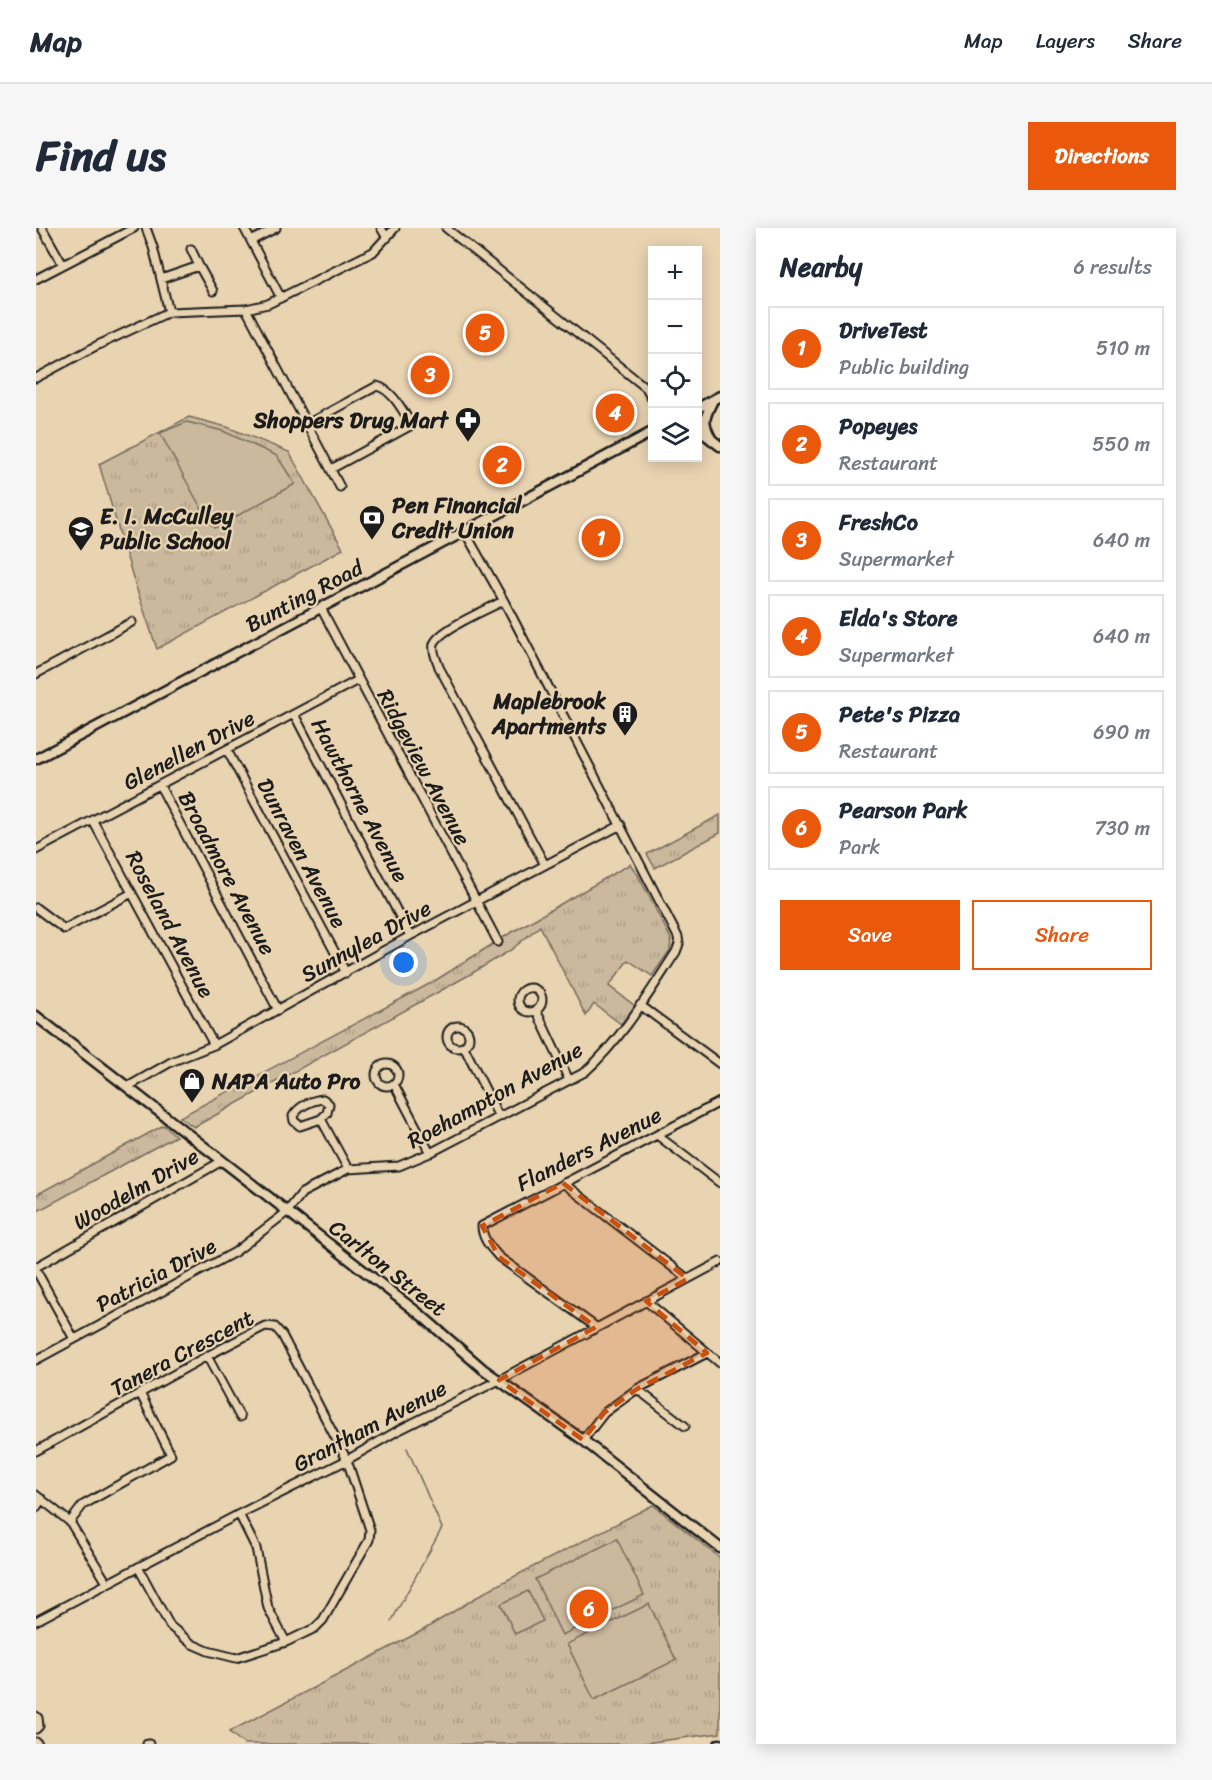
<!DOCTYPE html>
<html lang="en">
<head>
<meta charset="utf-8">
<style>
  :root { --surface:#fff; --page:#f6f6f7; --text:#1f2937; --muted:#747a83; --line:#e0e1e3; --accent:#ea580c }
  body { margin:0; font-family:Sriracha,sans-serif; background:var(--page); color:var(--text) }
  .controls { position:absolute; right:18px; top:18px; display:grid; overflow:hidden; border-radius:0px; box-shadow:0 3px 15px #0003 }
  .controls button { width:54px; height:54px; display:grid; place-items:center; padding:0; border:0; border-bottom:2px solid var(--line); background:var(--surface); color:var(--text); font:30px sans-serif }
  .you { position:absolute; left:368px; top:735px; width:21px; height:21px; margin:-15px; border:4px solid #fff; border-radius:50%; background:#1a73e8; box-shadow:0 0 0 9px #1a73e833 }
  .badge { display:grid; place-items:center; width:39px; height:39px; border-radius:50%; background:var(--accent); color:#fff; font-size:20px; font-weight:700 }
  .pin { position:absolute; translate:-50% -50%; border:3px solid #fff; box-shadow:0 2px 6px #0006 }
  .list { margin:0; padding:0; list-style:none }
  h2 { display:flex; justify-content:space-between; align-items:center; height:78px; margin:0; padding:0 24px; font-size:26px }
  h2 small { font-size:20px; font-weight:400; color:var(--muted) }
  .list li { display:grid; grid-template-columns:39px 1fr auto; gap:18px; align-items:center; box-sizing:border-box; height:84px; margin:0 12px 12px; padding:0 12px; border:2px solid var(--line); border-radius:0px }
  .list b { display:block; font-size:22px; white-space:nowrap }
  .list p { margin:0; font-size:20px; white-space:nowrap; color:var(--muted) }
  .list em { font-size:20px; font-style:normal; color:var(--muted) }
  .actions { display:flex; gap:12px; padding:18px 24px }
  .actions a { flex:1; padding:14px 0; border:2px solid var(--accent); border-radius:0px; text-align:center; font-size:21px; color:var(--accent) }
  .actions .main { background:var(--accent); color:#fff }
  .icon { flex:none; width:33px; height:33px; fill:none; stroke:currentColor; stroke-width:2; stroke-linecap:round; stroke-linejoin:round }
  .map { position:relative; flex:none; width:684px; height:1516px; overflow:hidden; border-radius:0px }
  header { display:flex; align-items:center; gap:36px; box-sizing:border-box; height:84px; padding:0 30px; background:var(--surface); border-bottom:2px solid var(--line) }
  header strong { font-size:28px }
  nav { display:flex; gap:33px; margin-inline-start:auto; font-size:21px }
  .intro { display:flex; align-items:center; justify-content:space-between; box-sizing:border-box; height:144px; padding:0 36px }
  h1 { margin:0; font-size:42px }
  .button { padding:15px 27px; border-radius:0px; background:var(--accent); color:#fff; font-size:21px; font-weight:700 }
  main { display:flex; gap:36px; padding:0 36px }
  aside { flex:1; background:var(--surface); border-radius:0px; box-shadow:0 3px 15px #0003 }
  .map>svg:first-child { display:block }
  .park { fill:url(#park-tufts); stroke:#746a5c; stroke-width:1.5 }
  .pitch { fill:#cbb99d; stroke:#746a5c; stroke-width:1.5 }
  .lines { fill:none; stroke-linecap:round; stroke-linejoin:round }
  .stream { stroke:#6c6356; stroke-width:1.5 }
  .minor-casing { stroke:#1c1c1c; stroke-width:11 }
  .major-casing { stroke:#1c1c1c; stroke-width:13 }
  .minor { stroke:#e9d4b2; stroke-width:7 }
  .major { stroke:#e9d4b2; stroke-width:8 }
  .marked { fill:#c9500e; fill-opacity:0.2; stroke:#c9500e; stroke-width:4.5; stroke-dasharray:12 8; stroke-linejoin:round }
  .labels { text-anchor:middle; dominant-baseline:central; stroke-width:4.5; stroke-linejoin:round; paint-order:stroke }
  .poi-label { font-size:22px; font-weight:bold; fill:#1c1c1c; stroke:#e9d4b2; text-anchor:start }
  .street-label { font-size:22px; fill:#1c1c1c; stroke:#e9d4b2 }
</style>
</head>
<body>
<header>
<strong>Map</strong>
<nav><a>Map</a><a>Layers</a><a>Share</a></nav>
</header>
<div class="intro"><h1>Find us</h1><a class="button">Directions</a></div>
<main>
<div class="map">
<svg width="684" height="1516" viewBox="0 0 684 1516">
  <defs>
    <pattern id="park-tufts" width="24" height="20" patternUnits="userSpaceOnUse" patternTransform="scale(1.5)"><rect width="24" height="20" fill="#cbb99d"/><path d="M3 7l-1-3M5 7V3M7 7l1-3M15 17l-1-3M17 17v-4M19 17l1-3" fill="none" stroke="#ae9e87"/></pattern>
  </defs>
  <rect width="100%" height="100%" fill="#e9d4b2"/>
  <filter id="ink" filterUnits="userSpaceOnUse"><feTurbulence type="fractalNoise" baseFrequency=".0167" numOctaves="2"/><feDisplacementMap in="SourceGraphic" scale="12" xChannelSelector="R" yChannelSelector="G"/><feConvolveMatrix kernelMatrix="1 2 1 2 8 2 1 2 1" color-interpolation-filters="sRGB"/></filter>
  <g filter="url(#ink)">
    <path class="park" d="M153,189l38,10 62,25 54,97 -186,100 -23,-68 -35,-117z
      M684,587v18l-65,35 -8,-14z
      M594,636l8,11 33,64 -1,11 -18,26 -24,-16 -19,26 26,20 -14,18 -27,-20 -8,12 -46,-90 -29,24 -42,25 -275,152 -14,-10 253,-135 74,-47z
      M128,897l12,11 -140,76v-17z
      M617,1277l67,53v175l-83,11h-393l-15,-12 196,-103 65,-40z"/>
    <path class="pitch" d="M151,194l36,9 54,25 18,28 -80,44 -9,-11 -46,-84z
      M581,1311l27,56 -82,40 -27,-56z
      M492,1363l15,30 -28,13 -14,-30z
      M613,1376l27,56 -82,40 -27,-56z"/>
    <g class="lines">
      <path class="stream" d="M355,1394l51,-94 -35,-80"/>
      <g class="minor-casing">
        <path id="minor" d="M6,0l21,37
          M110,0l7,19 16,65
          M208,0l7,13
          M240,0l-25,13 30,57
          M345,0l6,10
          M410,0l204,163
          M155,21l8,17
          M0,51l98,-51
          M125,51l38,-13 14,25
          M210,81l94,178
          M0,150l60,-32 73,-34 77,-3 22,-5 105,-52 22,-24
          M271,196l70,-38c16,4 26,26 35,39l-81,44
          M467,373c-14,8 -64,28 -69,43 -2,8 3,16 5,23l106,198
          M285,380l177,334
          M0,446l96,-52
          M258,486l116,222
          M191,522l119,223
          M124,558l118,224
          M57,593l121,224
          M0,622l322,-170
          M0,680l28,21 68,-36
          M482 772a12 12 0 1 1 24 0a12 12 0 1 1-24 0Z
          M604,777l80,59
          M500,782l33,70
          M411 809a11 11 0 1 1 22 0a11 11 0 1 1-22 0Z
          M428,819l35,70
          M340 847a11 11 0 1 1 22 0a11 11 0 1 1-22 0Z
          M358,856l36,69
          M93,858l42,-24 43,-17 196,-109 211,-111
          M285,891l-21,7 -6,-5 -1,-5c6,-10 19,-16 30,-17l6,5 -2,9 -6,6 27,50
          M621,907l63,48
          M527,955l125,96
          M0,1039l186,-106
          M0,1042l38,69
          M610,1073l74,62
          M560,1099l-97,-70c-8,-9 -17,-18 -17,-31l238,-124
          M171,1128l33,61
          M0,1132l199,-108 52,-40 15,-19 46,-24 51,-3 31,-13 155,-81c37,-33 64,-79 91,-120l3,-8 -1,-7 -173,-334 -40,-71
          M601,1161l48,37
          M547,1212l21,-27 33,-24 70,-36
          M0,1223l171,-95 58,-30 10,1 7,8 65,125 23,70 -1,10 -46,80 -8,8 -29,14 -50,16 -28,-7 -16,-7 -22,-18 -32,-59
          M0,1267l34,27 37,61
          M0,1280l6,-9
          M203,1286l17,34 12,60 18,34
          M34,1294l13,-17 88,-50 -30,-60
          M0,1393l203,-107 108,-54 52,-30 100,-50 221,-118
          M0,1488l2,2 1,8 -3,3
          M0,1514l2,2
          M111,1516h2"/>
      </g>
      <g class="major-casing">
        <path id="major" d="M612,162l4,7
          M662,180l22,-12
          M662,201l22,17
          M676,212c-10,-18 -8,-22 1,-40
          M0,531l616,-327
          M0,788l386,300 61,53 100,71 137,108
          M683,1516h1"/>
      </g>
      <use href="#minor" class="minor"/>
      <use href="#major" class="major"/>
    </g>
  </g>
  <path class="marked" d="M527,955l125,96 -42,22 61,52 -70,36 -33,24 -21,27 -84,-60 97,-53 -97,-70 -17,-31z"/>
  <defs>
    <g id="pharmacy-pin" transform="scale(1.35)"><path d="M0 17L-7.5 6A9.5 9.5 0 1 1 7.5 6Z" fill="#1c1c1c" stroke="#e9d4b2"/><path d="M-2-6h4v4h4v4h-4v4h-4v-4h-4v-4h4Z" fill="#fff"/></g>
    <g id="bank-pin" transform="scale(1.35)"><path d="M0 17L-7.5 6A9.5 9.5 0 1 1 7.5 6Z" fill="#1c1c1c" stroke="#e9d4b2"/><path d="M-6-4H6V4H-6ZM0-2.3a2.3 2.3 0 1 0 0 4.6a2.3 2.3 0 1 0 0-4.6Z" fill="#fff"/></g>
    <g id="school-pin" transform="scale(1.35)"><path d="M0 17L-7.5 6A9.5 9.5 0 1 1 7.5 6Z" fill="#1c1c1c" stroke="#e9d4b2"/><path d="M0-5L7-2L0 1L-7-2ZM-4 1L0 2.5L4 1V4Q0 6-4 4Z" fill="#fff"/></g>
    <g id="building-pin" transform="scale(1.35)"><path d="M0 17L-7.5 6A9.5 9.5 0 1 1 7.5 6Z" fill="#1c1c1c" stroke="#e9d4b2"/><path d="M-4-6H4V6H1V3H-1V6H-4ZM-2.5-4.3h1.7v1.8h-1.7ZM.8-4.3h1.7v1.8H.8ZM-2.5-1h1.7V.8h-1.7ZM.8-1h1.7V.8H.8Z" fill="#fff"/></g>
    <g id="shop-pin" transform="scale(1.35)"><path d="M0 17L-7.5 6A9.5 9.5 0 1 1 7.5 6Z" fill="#1c1c1c" stroke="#e9d4b2"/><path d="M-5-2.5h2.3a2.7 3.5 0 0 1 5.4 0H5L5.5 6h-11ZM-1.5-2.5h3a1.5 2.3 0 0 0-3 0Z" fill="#fff"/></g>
  </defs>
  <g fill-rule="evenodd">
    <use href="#pharmacy-pin" x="432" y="192"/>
    <use href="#bank-pin" x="336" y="290"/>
    <use href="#school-pin" x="45" y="301"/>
    <use href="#building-pin" x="589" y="486"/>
    <use href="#shop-pin" x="156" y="853"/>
  </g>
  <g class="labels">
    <g class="poi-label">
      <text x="412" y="192" text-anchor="end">Shoppers Drug Mart</text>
      <text x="356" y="277">Pen Financial<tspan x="356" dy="25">Credit Union</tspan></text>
      <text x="64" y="288">E. I. McCulley<tspan x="64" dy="25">Public School</tspan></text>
      <text x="570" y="473" text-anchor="end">Maplebrook<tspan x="570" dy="25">Apartments</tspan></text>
      <text x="176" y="853">NAPA Auto Pro</text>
    </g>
    <g class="street-label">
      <text transform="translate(268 368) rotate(-28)">Bunting Road</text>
      <text transform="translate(153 522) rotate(-28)">Glenellen Drive</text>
      <text transform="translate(388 539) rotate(62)">Ridgeview Avenue</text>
      <text transform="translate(324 572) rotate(62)">Hawthorne Avenue</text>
      <text transform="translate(266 625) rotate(62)">Dunraven Avenue</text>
      <text transform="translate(191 645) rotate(62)">Broadmore Avenue</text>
      <text transform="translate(134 696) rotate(62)">Roseland Avenue</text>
      <text transform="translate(330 713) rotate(-29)">Sunnylea Drive</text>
      <text transform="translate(459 867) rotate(-29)">Roehampton Avenue</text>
      <text transform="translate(553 921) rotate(-27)">Flanders Avenue</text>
      <text transform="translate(100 961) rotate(-30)">Woodelm Drive</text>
      <text transform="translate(352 1040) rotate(38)">Carlton Street</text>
      <text transform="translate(120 1047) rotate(-28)">Patricia Drive</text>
      <text transform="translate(146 1125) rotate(-28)">Tanera Crescent</text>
      <text transform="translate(334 1198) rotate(-28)">Grantham Avenue</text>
    </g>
  </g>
</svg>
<div class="controls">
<button>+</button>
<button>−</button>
<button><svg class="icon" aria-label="locate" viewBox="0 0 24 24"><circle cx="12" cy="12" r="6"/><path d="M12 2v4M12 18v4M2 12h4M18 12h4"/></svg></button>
<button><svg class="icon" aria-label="layers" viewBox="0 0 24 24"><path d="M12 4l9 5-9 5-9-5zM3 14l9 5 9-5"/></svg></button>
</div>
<div class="you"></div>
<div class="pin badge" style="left:565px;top:310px">1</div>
<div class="pin badge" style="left:466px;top:237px">2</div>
<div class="pin badge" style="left:394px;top:147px">3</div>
<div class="pin badge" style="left:579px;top:185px">4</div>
<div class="pin badge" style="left:449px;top:105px">5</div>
<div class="pin badge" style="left:553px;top:1381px">6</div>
</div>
<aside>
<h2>Nearby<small>6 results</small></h2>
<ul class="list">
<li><span class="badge">1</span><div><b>DriveTest</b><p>Public building</p></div><em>510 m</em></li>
<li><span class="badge">2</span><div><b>Popeyes</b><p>Restaurant</p></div><em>550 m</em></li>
<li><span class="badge">3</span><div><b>FreshCo</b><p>Supermarket</p></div><em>640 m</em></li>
<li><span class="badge">4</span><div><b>Elda's Store</b><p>Supermarket</p></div><em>640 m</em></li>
<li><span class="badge">5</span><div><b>Pete's Pizza</b><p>Restaurant</p></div><em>690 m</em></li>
<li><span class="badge">6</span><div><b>Pearson Park</b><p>Park</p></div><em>730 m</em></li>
</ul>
<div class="actions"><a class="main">Save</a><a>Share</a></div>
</aside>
</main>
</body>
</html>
